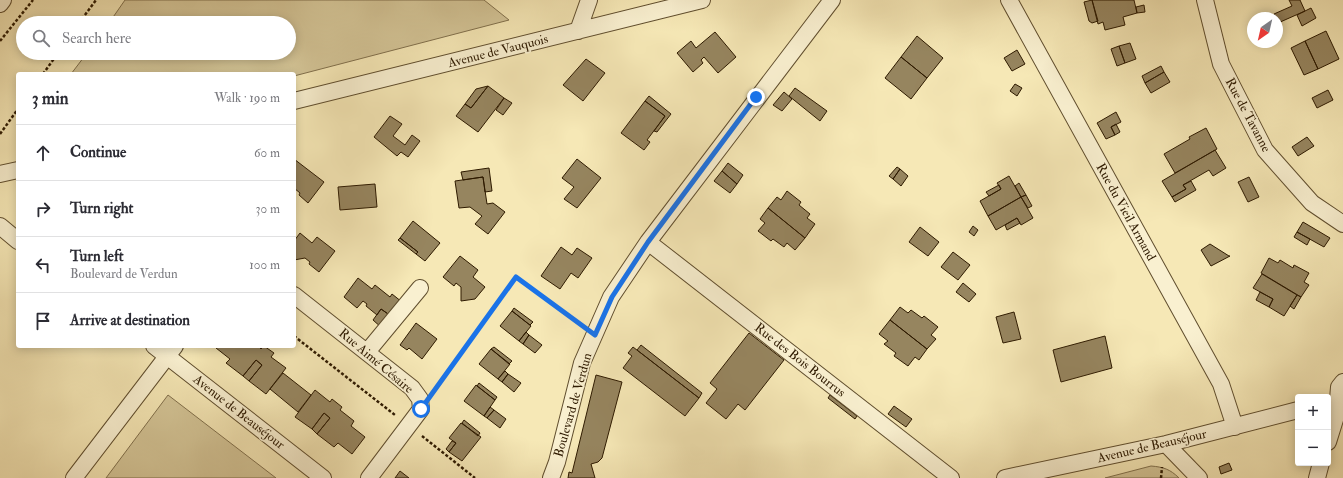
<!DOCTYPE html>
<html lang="en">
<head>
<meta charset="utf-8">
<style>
  :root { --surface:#fff; --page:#f7f7f7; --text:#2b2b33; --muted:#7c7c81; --line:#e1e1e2 }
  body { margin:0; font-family:"IM FELL Double Pica",serif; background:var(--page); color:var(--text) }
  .controls { position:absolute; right:12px; bottom:12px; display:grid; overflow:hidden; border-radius:4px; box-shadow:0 2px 10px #0003 }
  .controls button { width:36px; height:36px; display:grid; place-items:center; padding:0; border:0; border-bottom:1px solid var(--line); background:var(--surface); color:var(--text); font:20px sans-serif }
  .compass { position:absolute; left:1247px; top:12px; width:36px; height:36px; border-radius:50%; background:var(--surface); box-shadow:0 2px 10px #0003; rotate:214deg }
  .stop { position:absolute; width:12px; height:12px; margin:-9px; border:3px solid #1a73e8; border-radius:50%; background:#fff }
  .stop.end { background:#1a73e8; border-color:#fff; box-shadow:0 1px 4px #0008 }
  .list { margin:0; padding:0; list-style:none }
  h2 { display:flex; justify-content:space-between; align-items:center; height:52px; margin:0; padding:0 16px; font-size:17px }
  h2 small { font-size:13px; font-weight:400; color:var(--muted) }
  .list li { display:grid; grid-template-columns:26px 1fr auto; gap:12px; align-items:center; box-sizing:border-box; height:56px; padding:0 16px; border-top:1px solid var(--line) }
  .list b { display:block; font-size:15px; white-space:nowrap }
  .list p { margin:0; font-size:13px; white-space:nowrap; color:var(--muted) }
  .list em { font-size:13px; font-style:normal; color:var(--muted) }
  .icon { flex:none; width:22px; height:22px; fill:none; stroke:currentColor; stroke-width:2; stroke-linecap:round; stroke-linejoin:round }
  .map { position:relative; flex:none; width:1343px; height:478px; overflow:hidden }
  .search { position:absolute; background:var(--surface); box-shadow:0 2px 10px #0003; left:16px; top:16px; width:280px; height:44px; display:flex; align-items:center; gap:10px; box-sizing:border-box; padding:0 14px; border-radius:22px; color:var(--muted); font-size:15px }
  .panel { position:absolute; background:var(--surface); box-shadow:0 2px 10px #0003; left:16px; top:72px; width:280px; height:276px; border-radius:4px }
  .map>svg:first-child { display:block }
  .green { fill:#d4c597; stroke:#81704c }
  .building { fill:#96855f; stroke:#2e1a00 }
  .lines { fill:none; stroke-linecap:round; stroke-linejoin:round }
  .street-casing { stroke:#604e2e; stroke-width:18 }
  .path { stroke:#2e1a00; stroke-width:2.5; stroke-dasharray:3 2; stroke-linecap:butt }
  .street { stroke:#f9f0d0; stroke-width:16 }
  .route { stroke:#1a73e8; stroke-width:5 }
  .labels { text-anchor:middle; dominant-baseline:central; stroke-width:3.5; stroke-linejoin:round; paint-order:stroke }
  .street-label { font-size:13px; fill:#2e1a00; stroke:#f9f0d0 }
</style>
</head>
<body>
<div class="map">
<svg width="1343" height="478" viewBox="0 0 1343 478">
  <rect width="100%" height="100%" fill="#f6e8b6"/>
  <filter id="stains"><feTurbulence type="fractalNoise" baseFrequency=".005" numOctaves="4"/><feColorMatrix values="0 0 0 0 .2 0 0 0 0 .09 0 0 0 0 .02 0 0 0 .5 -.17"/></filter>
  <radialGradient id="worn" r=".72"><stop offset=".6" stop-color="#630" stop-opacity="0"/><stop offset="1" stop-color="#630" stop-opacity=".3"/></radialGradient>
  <path class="green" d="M125,0h359l25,20 -215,56v-2h-223l16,-21h202v-30h-180z
    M168,395l108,83h-170z
    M1151,466c12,1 19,3 28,12h-74z"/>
  <path class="building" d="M1092,0h42l3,13 -14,4 2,8 -20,5 -2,-8 -5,2z
    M1092,0l6,21 -6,2 -3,-2 -5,-19z
    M1289,0h11l5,11 -27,12 -4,-9 18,-8z
    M1144,5l1,7 -8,1 -1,-6z
    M1311,8l5,10 -14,8 -5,-11z
    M1326,31l13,28 -21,10 -13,-28z
    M715,32l21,25 -18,16 -14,-16 -3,3 2,3 -10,9 -16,-19 14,-12 5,7z
    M917,36l26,22 -16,20 -26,-21z
    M1305,41l13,28 -14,6 -13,-27z
    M1130,43l6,16 -11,4 -6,-17z
    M1119,46l6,17 -8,3 -6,-17z
    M1017,50l8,14 -13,7 -8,-13z
    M901,57l26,21 -16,21 -26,-21z
    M586,59l19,14 -22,28 -20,-16z
    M1161,66l3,6 -19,11 -3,-7z
    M1164,72l6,10 -19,11 -6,-10z
    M1015,84l7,4 -5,8 -7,-5z
    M488,86l16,12 -26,34 -22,-16 9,-12 6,4z
    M488,86l-17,22 -6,-4 11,-15z
    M795,88l32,23 -7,10 -31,-25z
    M1328,90l5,10 -16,8 -5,-10z
    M784,92l8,7 -10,12 -9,-6z
    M649,96l22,18 -14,18 -3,-1 11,-15 -20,-15z
    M504,98l8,5 -9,12 -7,-5z
    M645,101l20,15 -18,24 3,2 -6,8 -23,-17z
    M1116,112l5,10 -10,5 4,8 -9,4 -9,-16z
    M390,116l12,8 -9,12 12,9 7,-10 8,6 -12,16 -7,-5 -4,4 -23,-19z
    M1116,124l4,8 -5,3 -4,-8z
    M1206,128l11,21 -42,24 -11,-19 26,-15 -1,-2z
    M1307,137l7,9 -16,10 -6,-9z
    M1215,150l11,18 -13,8 -4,-6 -26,15 3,4 -14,8 -10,-16z
    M294,159l30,23 -16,21 -9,-8 1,-2 -6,-5z
    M577,159l24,19 -24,30 -13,-9 10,-12 -12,-9z
    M728,163l15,12 -6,9 -15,-13z
    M897,167l3,2 -7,10 -4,-3z
    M489,168l3,23 -7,1 -2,-15 -20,3 -2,-8z
    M900,169l8,7 -7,10 -8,-7z
    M722,171l15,13 -7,9 -16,-12z
    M1009,176l12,21 -33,19 -8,-15 21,-12 -4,-6z
    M483,177l4,27 6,-1 12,9 -17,22 -13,-10 7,-8 -12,-9 -11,1 -4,-27z
    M1249,177l10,20 -11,5 -10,-20z
    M1191,181l5,9 -21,12 -3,-5 14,-8 -3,-4z
    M1019,183l7,12 -5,2 -6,-11z
    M375,184l2,23 -37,3 -2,-23z
    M999,185l2,4 -12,7 -3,-4z
    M787,191l14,11 -2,3 11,9 -3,4 8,6 -10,14 -37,-30 9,-11 4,3z
    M1026,195l6,11 -4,2 -7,-11z
    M1021,197l12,21 -12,7 -4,-7 -21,12 -8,-14z
    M768,208l37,30 -10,12 -8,-7 -3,4 -11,-8 -2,2 -13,-10 7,-8 -5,-4z
    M1017,218l3,5 -13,7 -2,-5z
    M413,221l27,22 -15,18 -9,-7 2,-2 -18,-14z
    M1303,222l27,16 -6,9 -27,-15z
    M973,226l5,4 -4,6 -5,-4z
    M920,227l19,15 -11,14 -19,-14z
    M1297,232l13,7 -3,6 -13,-8z
    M300,233l12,10 5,-6 18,14 -16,21 -10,-8 1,-2 -5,-4 -11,2v-19z
    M400,238l18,14 -2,2 -18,-14z
    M1210,244l19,12h1l-19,10 -10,-16z
    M561,247l11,8 5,-7 15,10 -14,20 -7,-5 -11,16 -19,-13z
    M953,252l17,13 -12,15 -17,-13z
    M460,256l18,14 -5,7 12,10 -10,12 -14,2v-14l-5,-4 -2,3 -11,-9z
    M1269,258l9,5 2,-3 13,8 1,-3 15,8 -5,9 5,3 -8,12 -40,-24z
    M1262,274l35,21 -13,21 -15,-9 4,-8 -20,-11z
    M358,278l14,11 3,-4 15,12 2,-3 10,8 -11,14 -10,-7 -4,6 -11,-9 1,-2 -4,-3 -6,7 -13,-11z
    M963,283l13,11 -7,8 -13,-10z
    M1260,292l13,7 -4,8 -13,-7z
    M1297,295l4,2 -7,12 -4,-3z
    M900,307l8,6 3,-3 11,8 2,-2 14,11 -7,8 5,4 -9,10 -37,-29z
    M514,308l19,14 -3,3 -18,-14z
    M381,309l10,7 -9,12 -9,-8z
    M512,311l19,15 -12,15 -19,-15z
    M1014,312l7,27 -18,4 -7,-26z
    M890,320l37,29 -8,11 -4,-3 -7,9 -14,-10 2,-3 -12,-9 4,-3 -9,-7z
    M416,323l21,16 -15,20 -13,-11 -2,2 -7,-5z
    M526,332l3,3 -6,9 -4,-3z
    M749,333l35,27 -39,50 -7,-6 -12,15 -20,-16 11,-14 -7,-6z
    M529,335l13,10 -7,8 -12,-9z
    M1105,336l7,32 -51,14 -8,-32z
    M641,345l61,48 -3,5 -62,-48z
    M217,346h41l3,3 3,-3 10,7 -3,4 15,11 -20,26 -17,-13 13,-16 -6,-5 -13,16 -17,-13 4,-4 -14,-11z
    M494,347l18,14 -3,3 -18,-15z
    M633,347l66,51 -14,18 -62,-48 9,-12 -4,-3z
    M491,349l19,15 -12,15 -19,-15z
    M256,360l6,5 -13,16 -6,-5z
    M505,371l3,3 -6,8 -4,-3z
    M283,373l28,22 -13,17 -28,-23z
    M508,374l13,9 -7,9 -12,-10z
    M596,375l26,7 -20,76 -4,4 -7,2 4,14h-27l1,-6 3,1z
    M479,383l18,14 -2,3 -18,-14z
    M476,385l19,15 -11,16 -20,-15z
    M315,390l15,12 2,-3 10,8 -2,3 14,11 -3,5 14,11 -13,17 -14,-11 -4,4 -17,-13 13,-16 -6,-5 -12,16 -17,-12z
    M830,395l27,21 -2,3 -27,-21z
    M894,406l18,13 -6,8 -18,-13z
    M490,407l4,3 -7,8 -3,-2z
    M494,410l12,9 -6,9 -13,-10z
    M324,413l6,5 -13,16 -5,-5z
    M464,420l16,13 -2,3 -16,-13z
    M461,423l20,14 -19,24 -13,-9 7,-9 -7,-5z
    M452,441l4,2 -7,9 -3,-3z
    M1229,463l3,7 -11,4 -2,-7z
    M400,471l9,7h-14z"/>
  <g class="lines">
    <g class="street-casing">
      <path id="street" d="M1009,0l212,384 14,43
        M1205,0l16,64 44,86 47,53 31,21
        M0,4l3,-4
        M578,31l11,-31
        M294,101l408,-101
        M0,174l18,-4
        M0,226l18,15
        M648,242l303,236
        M294,295l118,93 8,11 1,10 -52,69
        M154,346l169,132
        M367,352l53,-64
        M1328,442l9,-29 2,-26 4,-5
        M1166,444l33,34
        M74,478l101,-132
        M551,478l6,-16 25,-99 29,-66 37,-55 184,-242
        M1005,478l161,-34 132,-34
        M1317,478l4,-15"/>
    </g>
    <path class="path" d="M79,23l17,-23
      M0,41l33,-41
      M43,74l15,-21
      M0,134l18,-25
      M294,336l101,79
      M434,391l82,-114 64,47
      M422,436l53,42
      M1161,478l1,-11"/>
    <use href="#street" class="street"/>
  </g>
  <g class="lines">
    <path class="route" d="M421,409l95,-132 79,58 17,-38 36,-55 108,-145"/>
  </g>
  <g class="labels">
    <g class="street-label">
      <text transform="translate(498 51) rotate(-14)">Avenue de Vauquois</text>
      <text transform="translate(1248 115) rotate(62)">Rue de Tavanne</text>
      <text transform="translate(1126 212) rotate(61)">Rue du Vieil Armand</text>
      <text transform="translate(800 360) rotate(38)">Rue des Bois Bourrus</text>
      <text transform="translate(376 361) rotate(40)">Rue Aimé Césaire</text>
      <text transform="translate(573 405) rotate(-74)">Boulevard de Verdun</text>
      <text transform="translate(239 412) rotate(38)">Avenue de Beauséjour</text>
      <text transform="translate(1152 446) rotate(-13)">Avenue de Beauséjour</text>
    </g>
  </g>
  <rect width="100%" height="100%" filter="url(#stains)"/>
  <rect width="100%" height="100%" fill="url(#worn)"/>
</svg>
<div class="controls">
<button>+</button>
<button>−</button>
</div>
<svg class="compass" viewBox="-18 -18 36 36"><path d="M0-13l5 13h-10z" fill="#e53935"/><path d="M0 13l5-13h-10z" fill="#7c7c81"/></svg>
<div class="stop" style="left:421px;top:409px"></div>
<div class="stop end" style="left:756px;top:97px"></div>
<div class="search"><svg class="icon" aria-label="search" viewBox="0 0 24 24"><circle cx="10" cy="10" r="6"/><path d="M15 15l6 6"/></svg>Search here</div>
<section class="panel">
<h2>3 min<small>Walk · 190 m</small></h2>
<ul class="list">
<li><svg class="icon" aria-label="ahead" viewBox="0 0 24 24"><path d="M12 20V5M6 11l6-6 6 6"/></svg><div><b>Continue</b></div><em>60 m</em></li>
<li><svg class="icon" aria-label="right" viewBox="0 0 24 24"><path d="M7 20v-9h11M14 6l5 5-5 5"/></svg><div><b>Turn right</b></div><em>30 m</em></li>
<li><svg class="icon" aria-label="left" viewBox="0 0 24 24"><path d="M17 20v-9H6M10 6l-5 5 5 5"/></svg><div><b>Turn left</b><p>Boulevard de Verdun</p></div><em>100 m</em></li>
<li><svg class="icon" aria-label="arrive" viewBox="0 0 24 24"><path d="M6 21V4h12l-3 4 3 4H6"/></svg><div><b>Arrive at destination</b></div></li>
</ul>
</section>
</div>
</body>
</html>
